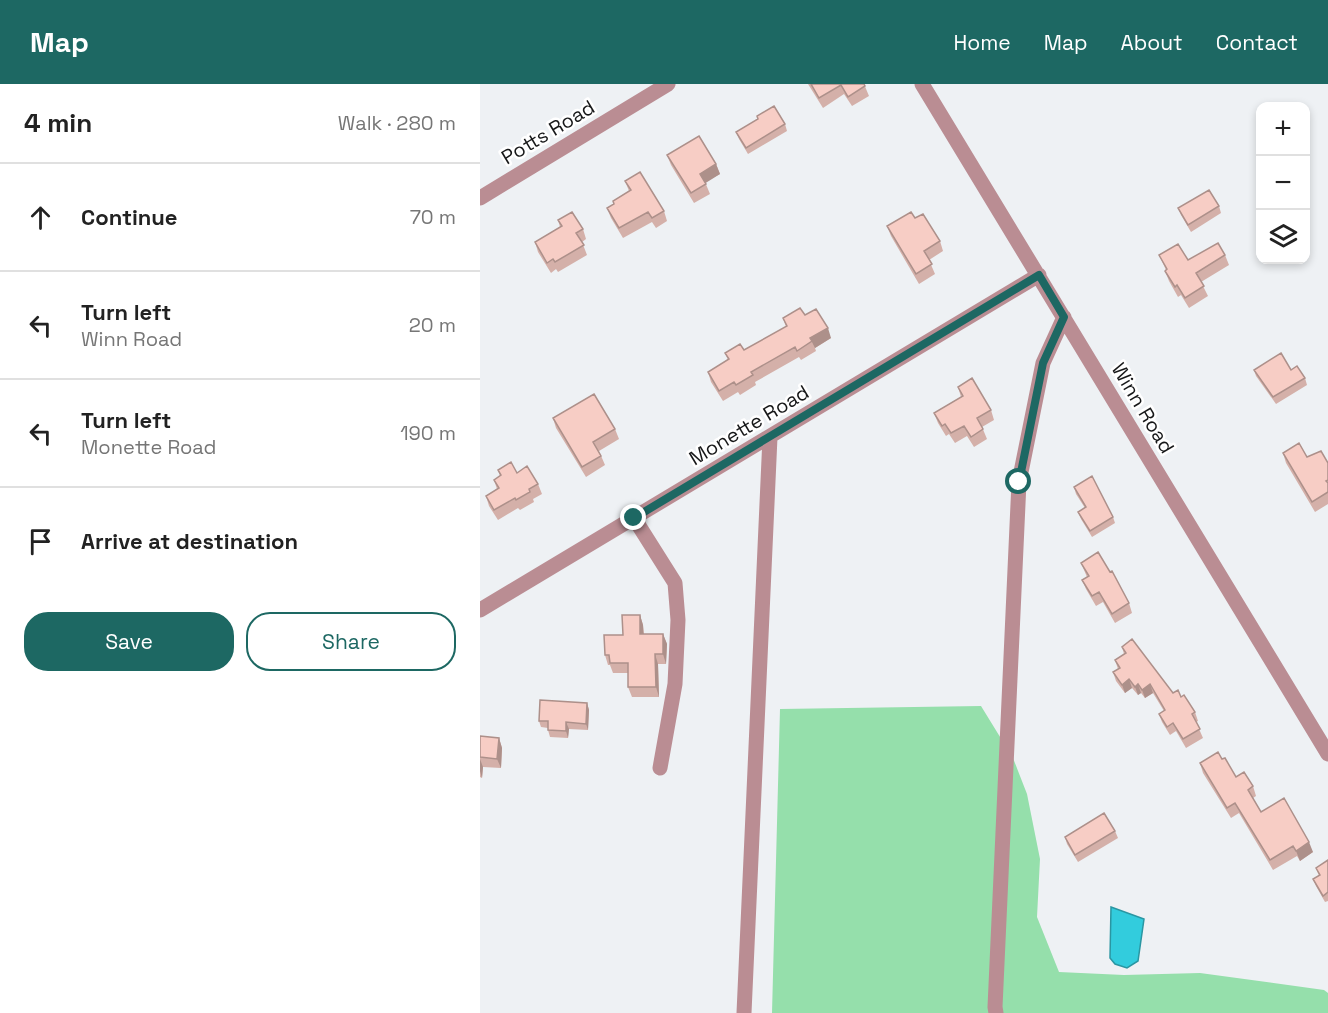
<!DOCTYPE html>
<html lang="en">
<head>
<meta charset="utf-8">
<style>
  :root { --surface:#fff; --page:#f6f6f6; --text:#222; --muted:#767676; --line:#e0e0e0; --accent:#1d6863 }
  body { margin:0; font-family:"Space Grotesk",sans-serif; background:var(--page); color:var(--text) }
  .controls { position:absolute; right:18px; top:18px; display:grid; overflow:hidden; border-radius:12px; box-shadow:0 3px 9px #0003 }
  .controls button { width:54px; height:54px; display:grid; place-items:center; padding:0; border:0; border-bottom:2px solid var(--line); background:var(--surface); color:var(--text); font:30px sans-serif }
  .stop { position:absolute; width:18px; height:18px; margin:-14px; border:4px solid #1d6863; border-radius:50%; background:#fff }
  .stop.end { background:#1d6863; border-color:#fff; box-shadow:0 2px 6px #0008 }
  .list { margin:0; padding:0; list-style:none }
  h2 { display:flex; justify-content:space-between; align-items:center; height:78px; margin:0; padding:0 24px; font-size:26px }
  h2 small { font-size:20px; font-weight:400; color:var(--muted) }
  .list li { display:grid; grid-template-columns:39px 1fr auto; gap:18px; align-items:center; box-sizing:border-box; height:108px; padding:0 24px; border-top:2px solid var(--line) }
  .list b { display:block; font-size:22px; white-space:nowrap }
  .list p { margin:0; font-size:20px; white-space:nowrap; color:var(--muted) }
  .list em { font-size:20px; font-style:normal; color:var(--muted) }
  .actions { display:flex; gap:12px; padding:18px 24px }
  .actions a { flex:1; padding:14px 0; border:2px solid var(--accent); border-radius:24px; text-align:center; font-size:21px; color:var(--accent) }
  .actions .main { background:var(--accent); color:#fff }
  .icon { flex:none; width:33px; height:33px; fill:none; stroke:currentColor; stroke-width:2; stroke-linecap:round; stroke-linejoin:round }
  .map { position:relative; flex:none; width:848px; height:929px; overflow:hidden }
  header { display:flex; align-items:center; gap:36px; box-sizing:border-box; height:84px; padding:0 30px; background:var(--accent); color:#fff }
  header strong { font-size:28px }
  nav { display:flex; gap:33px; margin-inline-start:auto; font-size:21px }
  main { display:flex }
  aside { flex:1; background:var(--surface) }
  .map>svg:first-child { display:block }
  .green { fill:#95dfab }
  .water { fill:#32ccdd; stroke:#2a96a2; stroke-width:1.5 }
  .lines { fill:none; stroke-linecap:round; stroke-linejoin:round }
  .minor { stroke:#ba8d93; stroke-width:15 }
  .wall { fill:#d4b0a9 }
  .shaded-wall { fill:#ad908a }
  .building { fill:#f7cdc5; stroke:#ad908a; stroke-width:1.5 }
  .route { stroke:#1d6863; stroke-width:8 }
  .labels { text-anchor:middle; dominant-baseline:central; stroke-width:5; stroke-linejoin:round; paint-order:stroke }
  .street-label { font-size:20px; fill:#161718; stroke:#fff }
</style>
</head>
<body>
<header>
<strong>Map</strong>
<nav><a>Home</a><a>Map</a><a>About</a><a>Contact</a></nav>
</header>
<main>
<aside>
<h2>4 min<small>Walk · 280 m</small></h2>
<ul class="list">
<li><svg class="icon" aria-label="ahead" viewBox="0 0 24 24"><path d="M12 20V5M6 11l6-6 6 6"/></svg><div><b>Continue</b></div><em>70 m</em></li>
<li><svg class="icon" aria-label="left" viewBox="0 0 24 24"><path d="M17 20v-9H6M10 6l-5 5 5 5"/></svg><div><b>Turn left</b><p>Winn Road</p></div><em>20 m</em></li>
<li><svg class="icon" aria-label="left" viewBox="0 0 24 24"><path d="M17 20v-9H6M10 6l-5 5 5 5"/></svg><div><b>Turn left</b><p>Monette Road</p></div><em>190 m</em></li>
<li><svg class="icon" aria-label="arrive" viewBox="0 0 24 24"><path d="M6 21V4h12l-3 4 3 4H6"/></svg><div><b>Arrive at destination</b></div></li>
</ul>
<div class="actions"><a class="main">Save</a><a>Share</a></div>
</aside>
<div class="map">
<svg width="848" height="929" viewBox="0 0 848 929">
  <rect width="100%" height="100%" fill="#eef1f4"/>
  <path class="green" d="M501,622l32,52 14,36 13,65 -3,58 22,55 65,3 76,-2 124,17 4,3v20h-556l8,-304z"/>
  <path class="water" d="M631,823l33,12 -6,42 -11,7 -12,-4 -5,-6z"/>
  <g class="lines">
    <path class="minor" d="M442,0l406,670
      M0,114l188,-114
      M154,434l41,65 3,37 -3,64 -15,84
      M0,526l559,-335
      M264,929l26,-576
      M516,929l-1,-6 24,-525 24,-119 21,-46"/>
  </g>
  <path class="wall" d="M328,0h56l5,12 -17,10 -8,-12 -21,14z
    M277,32l28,8 2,7 -39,23 -9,-15 -3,-7 22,-13z
    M187,71l49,9 4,10 -15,8 5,12 -16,9 -23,-38z
    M145,97l39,30 3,10 -11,7 -4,-6 -29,16 -12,-20 -4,-10 7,-4 -1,-3 16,-10z
    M739,122l2,7 -30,19 -10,-17 -3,-7z
    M435,134l25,23 3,10 -14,9 6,14 -16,10 -28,-48 -4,-10z
    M78,136l25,9 3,10 -4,3 5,13 -29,17 -2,-3 -5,4 -13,-21 -3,-10 25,-15z
    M679,171l29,5 37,-5 4,10 -28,17 7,14 -19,12 -8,-13 -3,2 -9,-16 -4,-10 1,-1z
    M325,231l26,23 -16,10 1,3 -15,9 -2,-3 -44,25 1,3 -16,10 -2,-3 -15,9 -12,-19 -3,-10 20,-12 -3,-7 19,-3 42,-23 -3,-9z
    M774,286l51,8 2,7 -31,19 -20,-28z
    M478,303l33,23 3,10 -12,7 5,12 -13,8 -7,-11 -12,7 -6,-9 -3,2 -8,-13 -4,-10 27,-16z
    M73,334l62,11 4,10 -20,12 6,14 -19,12 -30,-49z
    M803,369l24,4 21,6v41l-13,8 -29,-49z
    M18,386l19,3 21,11 4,10 -9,5 1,3 -14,8 -2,-2 -20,12 -9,-14 -3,-10 11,-7 -3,-9 6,-4z
    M594,403l39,30 2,6 -23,14 -11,-18 -3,-7 7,-4 -9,-14z
    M601,479l48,40 3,10 -17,10 -12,-21 -7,4 -10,-17 -4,-9 5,-3z
    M160,531l3,10 1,9h19l4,10 -1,20h-8l1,33h-27l-4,-10v-14h-15l-3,-8h-2l-3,-10z
    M642,563l51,46 8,4 14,15 3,9 -2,1 7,16 -17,10 -10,-17 -6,4 -8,-13 -3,-8 5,-3 -11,-18 -8,5 -4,-5 -3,2 -6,-7 -7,5 -9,-12 -3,-9 5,-3 -3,-9 9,-6z
    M107,619l2,7 -1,20 -19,-1 -1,9 -18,-1 -2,-7v-2l-7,-1 -2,-6z
    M0,652l19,2 3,10 -1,20 -18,-1 -1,11 -2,-1z
    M742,675l14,18 17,9 3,10 -3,2 8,14 52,40 -13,9 -3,-5 -24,14 -34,-57 -8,5 -28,-45 -3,-10z
    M635,747l3,7 -40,24 -11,-18 -2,-7z
    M848,776v41l-3,1 -9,-16 -3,-7 6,-3 -3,-8z"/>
  <path class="shaded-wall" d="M236,80l4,10 -16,10 -4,-10z
    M348,244l3,10 -16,10 -5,-10z
    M160,531l3,10 1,19 -4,-10z
    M183,550l4,10 -1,20 -3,-10z
    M175,570l3,10 1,33 -3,-10z
    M649,595l3,9 -7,5 -3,-8z
    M658,600l3,9 -3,2 -3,-8z
    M670,600l3,9 -8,5 -3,-8z
    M107,619l2,7 -1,20 -2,-6z
    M86,638l3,7 -1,9 -2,-7z
    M19,654l3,10 -1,20 -4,-9z
    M0,675l3,8 -1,11 -2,-7z
    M829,758l4,10 -13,9 -4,-10z"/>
  <path class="building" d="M331,0h53l1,2 -17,11 -7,-12 -22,13z
    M294,22l11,18 -39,24 -10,-16 22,-13 -1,-3z
    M219,52l17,28 -16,10 6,10 -15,9 -24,-38z
    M160,88l24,39 -12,7 -4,-6 -29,16 -12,-20 7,-4 -1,-3 18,-11 -6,-9z
    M729,106l10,16 -31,19 -10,-17z
    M92,128l11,17 -7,4 8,12 -29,17 -2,-3 -6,4 -12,-21 27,-16 -4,-6z
    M431,128l4,6 8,-4 17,27 -16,10 8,13 -16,10 -29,-48z
    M738,159l7,12 -29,18 8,13 -19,12 -8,-13 -2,2 -10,-16 2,-2 -8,-14 19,-11 10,16z
    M320,224l5,7 11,-6 12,19 -18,10 2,3 -15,10 -2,-4 -44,25 2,3 -17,10 -2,-3 -15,9 -11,-19 21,-13 -4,-6 15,-9 4,6 43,-24 -4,-8z
    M801,269l10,17 6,-4 8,12 -32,19 -19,-27z
    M492,294l19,32 -14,8 6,11 -12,8 -7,-11 -13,7 -6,-9 -3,2 -8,-13 29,-17 -5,-9z
    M114,310l21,35 -22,13 8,14 -19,11 -29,-49z
    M819,359l8,14 14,-6 7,12v17l-2,1 2,2v9l-16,10 -29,-49z
    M31,378l6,11 10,-7 11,18 -9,5 1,3 -14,8 -1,-2 -21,12 -8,-14 13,-8 -5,-8 7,-5 -3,-5z
    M612,392l21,41 -23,14 -12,-19 8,-5 -12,-20z
    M618,468l12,20 2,-1 17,32 -17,11 -13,-22 -7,4 -10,-16 7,-4 -8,-13z
    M142,531h18v19h23v20h-8l1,33h-28v-24h-18l-1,-8h-4l-1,-20h19z
    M652,555l41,54 5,-3 3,7 3,-2 11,17 -3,2 8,15 -17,10 -10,-16 -6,4 -8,-13 6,-4 -15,-26 -8,6 -4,-6 -3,3 -6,-8 -7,6 -9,-13 7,-4 -5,-8 11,-7 -4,-6z
    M60,616l47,3 -1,21 -20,-2v9l-18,-1v-9h-9z
    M0,652l19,2 -2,21 -17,-2z
    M738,668l4,7 3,-1 11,19 8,-5 9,14 -5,4 13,22 23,-14 25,44 -13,9 -3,-5 -23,14 -35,-57 -8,5 -27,-45z
    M624,729l11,18 -40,24 -10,-18z
    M848,776v32l-5,4 -10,-17 7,-4 -4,-7z"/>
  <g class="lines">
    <path class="route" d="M154,434l405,-243 25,42 -21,46 -24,119"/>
  </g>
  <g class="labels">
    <g class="street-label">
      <text transform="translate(68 48) rotate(-31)">Potts Road</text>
      <text transform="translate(663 324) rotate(59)">Winn Road</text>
      <text transform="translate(269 341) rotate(-31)">Monette Road</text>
    </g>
  </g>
</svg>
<div class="controls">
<button>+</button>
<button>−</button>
<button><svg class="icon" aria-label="layers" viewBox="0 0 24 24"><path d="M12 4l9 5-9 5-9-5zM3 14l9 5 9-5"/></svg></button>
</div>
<div class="stop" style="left:539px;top:398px"></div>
<div class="stop end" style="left:154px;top:434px"></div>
</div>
</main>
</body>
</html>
